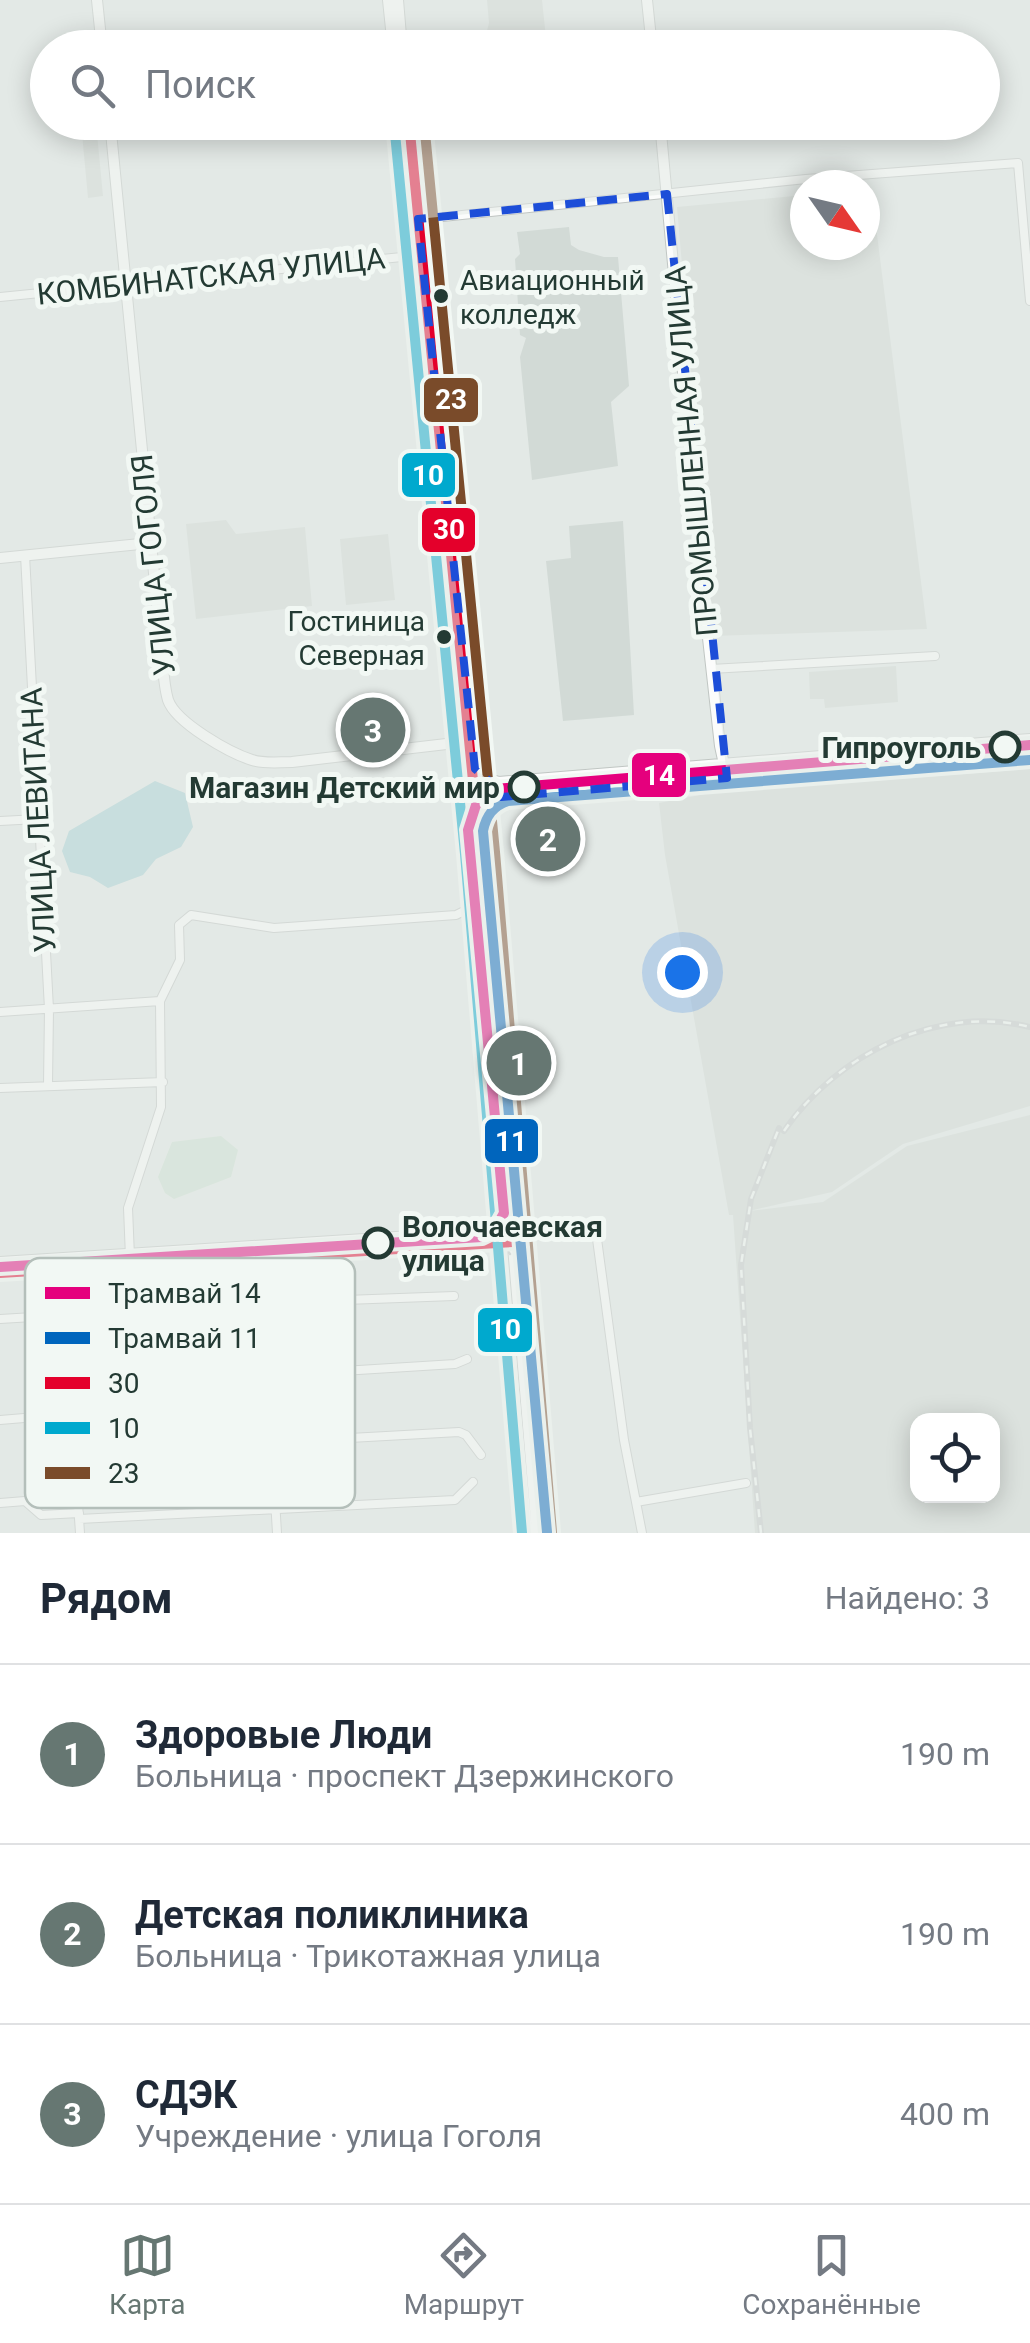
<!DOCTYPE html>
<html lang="ru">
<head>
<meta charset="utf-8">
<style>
  :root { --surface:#fff; --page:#f2f2f3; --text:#1f2937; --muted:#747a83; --line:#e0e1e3; --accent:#667772 }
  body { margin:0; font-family:Roboto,sans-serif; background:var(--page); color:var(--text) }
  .controls { position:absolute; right:30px; bottom:30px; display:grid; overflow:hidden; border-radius:20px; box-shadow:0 5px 25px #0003 }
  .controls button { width:90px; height:90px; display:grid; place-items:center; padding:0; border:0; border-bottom:2px solid var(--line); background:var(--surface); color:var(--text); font:50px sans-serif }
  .compass { position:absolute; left:790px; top:170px; width:90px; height:90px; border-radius:50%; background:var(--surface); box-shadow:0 5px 25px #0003; rotate:124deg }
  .you { position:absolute; left:682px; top:972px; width:35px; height:35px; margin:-25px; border:8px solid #fff; border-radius:50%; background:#1a73e8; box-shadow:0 0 0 15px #1a73e833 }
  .badge { display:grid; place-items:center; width:65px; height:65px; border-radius:50%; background:var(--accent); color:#fff; font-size:32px; font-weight:700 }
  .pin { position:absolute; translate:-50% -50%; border:5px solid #fff; box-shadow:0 2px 10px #0006 }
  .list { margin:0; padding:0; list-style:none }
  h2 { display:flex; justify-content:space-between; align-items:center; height:130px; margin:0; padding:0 40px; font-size:42px }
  h2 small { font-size:32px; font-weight:400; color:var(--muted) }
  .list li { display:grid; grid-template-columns:65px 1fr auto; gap:30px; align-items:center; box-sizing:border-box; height:180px; padding:0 40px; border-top:2px solid var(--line) }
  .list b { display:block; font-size:38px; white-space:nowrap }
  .list p { margin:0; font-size:32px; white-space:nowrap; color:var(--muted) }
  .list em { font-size:32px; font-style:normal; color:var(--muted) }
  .icon { flex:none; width:55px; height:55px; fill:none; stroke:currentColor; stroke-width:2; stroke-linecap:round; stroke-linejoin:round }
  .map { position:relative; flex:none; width:1030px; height:1533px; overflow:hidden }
  .search { position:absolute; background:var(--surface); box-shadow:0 5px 25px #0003; left:30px; right:30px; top:30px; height:110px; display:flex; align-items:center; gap:25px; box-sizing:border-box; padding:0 35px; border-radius:55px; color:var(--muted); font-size:38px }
  .sheet { height:670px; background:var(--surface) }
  nav { display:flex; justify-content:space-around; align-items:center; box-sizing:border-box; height:140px; border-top:2px solid var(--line); background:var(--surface); font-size:28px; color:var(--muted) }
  nav a { display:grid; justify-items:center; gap:5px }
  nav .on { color:var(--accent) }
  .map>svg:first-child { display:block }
  .built { fill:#d2dad6; fill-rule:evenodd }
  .green { fill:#cde1d2 }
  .water { fill:#a7d0d4 }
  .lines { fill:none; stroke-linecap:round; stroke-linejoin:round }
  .street-casing { stroke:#c0c5c3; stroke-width:10 }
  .secondary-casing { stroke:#c0c6c3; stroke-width:12 }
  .street { stroke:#fbfcfb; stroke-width:8 }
  .secondary { stroke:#fbfcfb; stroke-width:10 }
  .tram { stroke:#c6cac9; stroke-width:2.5 }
  .rail-casing { stroke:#c6cac9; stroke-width:6 }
  .rail { stroke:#f2f8f4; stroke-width:2.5; stroke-dasharray:8; stroke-linecap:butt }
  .bus-1-casing { stroke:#f2f8f4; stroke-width:18 }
  .bus-2-casing { stroke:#f2f8f4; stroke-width:18 }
  .bus-3-casing { stroke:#f2f8f4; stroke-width:18 }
  .bus-1 { stroke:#e4002b; stroke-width:10 }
  .bus-2 { stroke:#00a9ce; stroke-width:10 }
  .bus-3 { stroke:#7a4b2a; stroke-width:10 }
  .tram-1-casing { stroke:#f2f8f4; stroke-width:18 }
  .tram-2-casing { stroke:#f2f8f4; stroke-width:18 }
  .tram-1 { stroke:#e5007d; stroke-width:10 }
  .tram-2 { stroke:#0065bd; stroke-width:10 }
  .marked { fill:none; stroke:#1d4ed8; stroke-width:8; stroke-dasharray:20 12; stroke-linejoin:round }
  .bus-dot { fill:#233a33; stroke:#f2f8f4; stroke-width:4 }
  .stop-dot { fill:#f2f8f4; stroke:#233a33; stroke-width:5 }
  .labels { text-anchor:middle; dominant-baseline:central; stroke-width:10; stroke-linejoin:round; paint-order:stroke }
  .bus-label { font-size:28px; fill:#233a33; stroke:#f2f8f4; text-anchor:start }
  .street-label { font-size:30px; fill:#233a33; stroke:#f2f8f4 }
  .stop-label { font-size:30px; font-weight:bold; fill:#233a33; stroke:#f2f8f4; text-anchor:end }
  .key { fill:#f2f8f4; stroke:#b4bfba; stroke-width:2.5 }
  .key-label { font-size:28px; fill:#233a33 }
  .line-badge { stroke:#f2f8f4; stroke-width:4 }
  .badge-label { font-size:28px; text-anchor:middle; font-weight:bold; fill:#fff }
</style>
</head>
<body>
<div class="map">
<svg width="1030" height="1533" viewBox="0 0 1030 1533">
  <rect width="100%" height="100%" fill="#e3e9e6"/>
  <path class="built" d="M487,0h55l5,47h-75l13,-9 4,-15z
    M81,123h15l7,73 -15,2z
    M871,187l56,442 -213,7 -37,-429 128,-12v50h60v-57z
    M569,227l2,18 8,5 25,7h14l11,129 -18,16 7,64 -86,14 -12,-123 6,-19 -6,-3 -5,-76 5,-5 -3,-22z
    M226,520l10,14 69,-7 7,79 -116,13 -10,-95z
    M623,521l11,194 -71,6 -17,-160 25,-3 -2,-32z
    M388,534l7,66 -49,5 -6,-66z
    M896,666l2,36 -73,6 -1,-9h-14l-1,-27z
    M1030,769v337l-127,38 -71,48 -83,19 74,-9 84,-56 123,-31v418h-275l-22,-318h-4l-64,-360 -6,-52 51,-10zM918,1420h74v76h-74z"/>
  <path class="green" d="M221,1136l17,14 -7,27 -57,22 -9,-6 -7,-16 14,-35z"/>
  <path class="water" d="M155,781l30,12 8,34 -12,20 -25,12 -13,16 -35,13 -18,-11 -20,-5 -8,-21 7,-20z"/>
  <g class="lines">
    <g class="street-casing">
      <path id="street" d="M414,220l392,-41 212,-16 12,138
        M0,297l422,-42
        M25,555l24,454 -1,76
        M711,669l224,-13
        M0,821l38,-2
        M0,1012l160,-11
        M0,1088l163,-6
        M511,1230l9,5 66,-7 11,11 27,201 18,93
        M260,1247l17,286
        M130,1257l-2,-49 33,-101 -1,-106 20,-41 -1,-35 12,-10 83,13 182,-13 14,-7
        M66,1258l6,156 8,119
        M0,1319l264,-16 190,-7
        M71,1388l384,-24 12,-5
        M0,1420l72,-6
        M75,1453l384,-21 7,3 15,20
        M636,1502l110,-19
        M0,1503l25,-2 16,14 38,-2
        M79,1519l376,-19 18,-18"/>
    </g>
    <g class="secondary-casing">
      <path id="secondary" d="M97,0l5,48
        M388,0l5,48
        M398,0l4,48
        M647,0l5,48
        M110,122l51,523c2,17 2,38 7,55 8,23 62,53 84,60 13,4 26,2 40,2l163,-19
        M399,122l128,1411
        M409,122l71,731 57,680
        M660,122l44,480 16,144 7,32
        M0,558l150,-15
        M471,762l14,16 14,4 531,-43
        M471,783l13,9 17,5 529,-43
        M477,824l8,-17 16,-10
        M0,1262l506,-32
        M0,1273l507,-31"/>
    </g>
    <use href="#street" class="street"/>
    <use href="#secondary" class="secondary"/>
    <path class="tram" d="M482,1237l19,6 9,11"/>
    <g class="rail-casing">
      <path id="rail" d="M784,1131c53,-77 153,-127 246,-104
        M761,1533l-11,-105 -9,-163 10,-66 28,-71"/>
    </g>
    <use href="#rail" class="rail"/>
    <g class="bus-1-casing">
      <path id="bus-1" d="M0,1273l513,-31 -33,-389 -71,-731"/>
    </g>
    <g class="bus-2-casing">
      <path id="bus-2" d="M394,123l71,731 57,679"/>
    </g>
    <g class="bus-3-casing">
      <path id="bus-3" d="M424,122l71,730 57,680"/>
    </g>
    <use href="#bus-1" class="bus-1"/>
    <use href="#bus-2" class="bus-2"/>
    <use href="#bus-3" class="bus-3"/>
    <g class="tram-1-casing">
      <path id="tram-1" d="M0,1267l482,-30 12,-6 10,-18 -36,-383 8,-25 18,-16 536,-44"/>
    </g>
    <g class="tram-2-casing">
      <path id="tram-2" d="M547,1532l-64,-701c3,-15 10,-25 25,-30l522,-41"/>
    </g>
    <use href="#tram-1" class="tram-1"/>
    <use href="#tram-2" class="tram-2"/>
  </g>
  <path d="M0 0H1030V1533H0ZM667,194l60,584 -226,19 -17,-5 9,-8 -18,-15 -57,-550z" fill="#e3e9e6" fill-opacity=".55" fill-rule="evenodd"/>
  <path class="marked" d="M667,194l60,584 -226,19 -17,-5 9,-8 -18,-15 -57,-550z"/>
  <g class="bus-dot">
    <circle cx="441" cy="296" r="9"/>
    <circle cx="444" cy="637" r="9"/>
  </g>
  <g class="stop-dot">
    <circle cx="1005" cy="747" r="14"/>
    <circle cx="524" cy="787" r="14"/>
    <circle cx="378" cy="1243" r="14"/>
  </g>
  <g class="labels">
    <g class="bus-label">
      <text x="460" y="280">Авиационный<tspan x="460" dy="34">колледж</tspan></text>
      <text x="425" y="621" text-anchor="end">Гостиница<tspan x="425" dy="34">Северная</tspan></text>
    </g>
    <g class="street-label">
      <text transform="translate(211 276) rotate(-6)">КОМБИНАТСКАЯ УЛИЦА</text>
      <text transform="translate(691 451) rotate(-95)">ПРОМЫШЛЕННАЯ УЛИЦА</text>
      <text transform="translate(153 565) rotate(-96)">УЛИЦА ГОГОЛЯ</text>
      <text transform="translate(38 820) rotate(-93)">УЛИЦА ЛЕВИТАНА</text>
    </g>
    <g class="stop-label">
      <text x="981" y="747">Гипроуголь</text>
      <text x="500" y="787">Магазин Детский мир</text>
      <text x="402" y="1226" text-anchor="start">Волочаевская<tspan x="402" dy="34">улица</tspan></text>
    </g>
  </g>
  <rect x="25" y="1258" width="330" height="250" rx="15" class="key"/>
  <rect x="45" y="1287" width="45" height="12" fill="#e5007d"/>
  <rect x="45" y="1332" width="45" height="12" fill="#0065bd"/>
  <rect x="45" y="1377" width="45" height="12" fill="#e4002b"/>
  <rect x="45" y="1422" width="45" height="12" fill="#00a9ce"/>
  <rect x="45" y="1467" width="45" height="12" fill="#7a4b2a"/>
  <g class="key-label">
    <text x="108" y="1303">Трамвай 14</text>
    <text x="108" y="1348">Трамвай 11</text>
    <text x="108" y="1393">30</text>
    <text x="108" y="1438">10</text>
    <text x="108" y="1483">23</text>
  </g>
  <g class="line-badge">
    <rect x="422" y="376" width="58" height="48" rx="10" fill="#7a4b2a"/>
    <rect x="400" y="451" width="57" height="48" rx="10" fill="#00a9ce"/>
    <rect x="420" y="506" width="57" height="48" rx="10" fill="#e4002b"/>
    <rect x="630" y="751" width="58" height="48" rx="10" fill="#e5007d"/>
    <rect x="483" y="1117" width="57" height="48" rx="10" fill="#0065bd"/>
    <rect x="476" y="1306" width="58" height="48" rx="10" fill="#00a9ce"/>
  </g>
  <g class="badge-label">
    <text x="451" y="409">23</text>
    <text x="428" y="485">10</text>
    <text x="449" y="539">30</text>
    <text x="659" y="785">14</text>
    <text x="511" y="1151">11</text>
    <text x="505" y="1339">10</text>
  </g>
</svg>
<div class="controls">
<button><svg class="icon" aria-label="locate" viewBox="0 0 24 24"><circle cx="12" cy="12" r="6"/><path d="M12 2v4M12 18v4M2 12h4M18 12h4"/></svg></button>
</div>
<svg class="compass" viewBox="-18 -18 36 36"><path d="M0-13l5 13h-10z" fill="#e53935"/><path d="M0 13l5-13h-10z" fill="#747a83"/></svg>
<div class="you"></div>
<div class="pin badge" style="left:519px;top:1063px">1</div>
<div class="pin badge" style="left:548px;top:839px">2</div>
<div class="pin badge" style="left:373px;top:730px">3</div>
<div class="search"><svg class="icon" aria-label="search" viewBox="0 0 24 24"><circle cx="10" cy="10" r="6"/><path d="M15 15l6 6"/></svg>Поиск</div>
</div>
<section class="sheet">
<h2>Рядом<small>Найдено: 3</small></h2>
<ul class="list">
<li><span class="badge">1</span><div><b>Здоровые Люди</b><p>Больница · проспект Дзержинского</p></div><em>190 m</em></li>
<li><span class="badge">2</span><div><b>Детская поликлиника</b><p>Больница · Трикотажная улица</p></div><em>190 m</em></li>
<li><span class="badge">3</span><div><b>СДЭК</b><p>Учреждение · улица Гоголя</p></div><em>400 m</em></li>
</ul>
</section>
<nav>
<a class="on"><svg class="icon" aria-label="map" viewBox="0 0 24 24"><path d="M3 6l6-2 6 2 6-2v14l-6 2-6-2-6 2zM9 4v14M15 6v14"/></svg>Карта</a>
<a><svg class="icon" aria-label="directions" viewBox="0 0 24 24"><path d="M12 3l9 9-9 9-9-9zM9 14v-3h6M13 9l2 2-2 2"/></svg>Маршрут</a>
<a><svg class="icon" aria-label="saved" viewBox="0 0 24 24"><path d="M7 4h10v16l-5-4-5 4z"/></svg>Сохранённые</a>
</nav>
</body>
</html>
